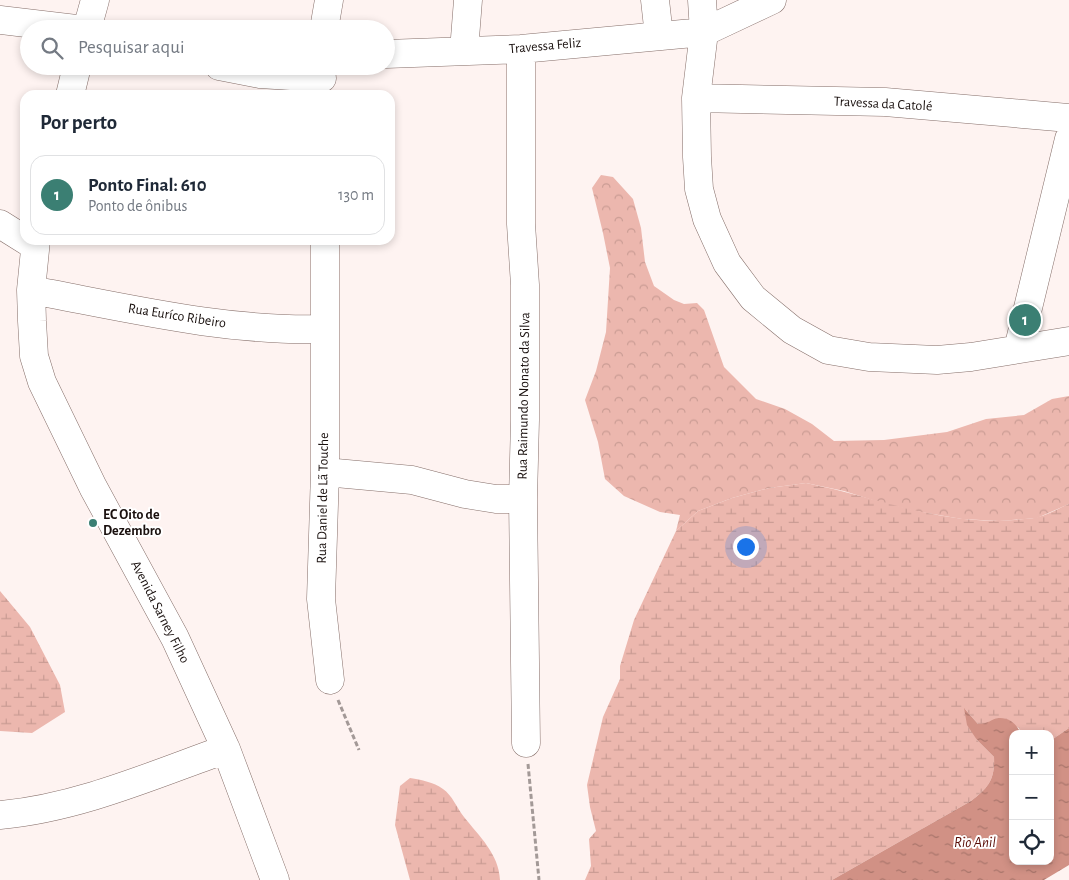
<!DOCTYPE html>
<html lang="pt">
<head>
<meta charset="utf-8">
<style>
  :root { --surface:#fff; --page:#f6f6f7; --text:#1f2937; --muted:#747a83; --line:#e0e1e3; --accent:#3b7f73 }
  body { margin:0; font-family:"Alegreya Sans",sans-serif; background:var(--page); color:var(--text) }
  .controls { position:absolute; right:15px; bottom:15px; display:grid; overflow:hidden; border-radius:10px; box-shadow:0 2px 8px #0003 }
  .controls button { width:45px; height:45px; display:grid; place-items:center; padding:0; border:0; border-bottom:1px solid var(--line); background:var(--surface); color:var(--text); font:25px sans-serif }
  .you { position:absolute; left:745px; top:546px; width:18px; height:18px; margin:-12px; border:4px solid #fff; border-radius:50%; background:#1a73e8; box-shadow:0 0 0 8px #1a73e833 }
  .badge { display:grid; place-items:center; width:32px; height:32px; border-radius:50%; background:var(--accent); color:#fff; font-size:16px; font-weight:700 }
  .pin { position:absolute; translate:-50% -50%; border:2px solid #fff; box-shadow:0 1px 5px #0006 }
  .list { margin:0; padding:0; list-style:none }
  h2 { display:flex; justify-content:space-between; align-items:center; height:65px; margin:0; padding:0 20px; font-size:21px }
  h2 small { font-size:16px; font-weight:400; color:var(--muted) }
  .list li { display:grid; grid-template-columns:32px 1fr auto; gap:15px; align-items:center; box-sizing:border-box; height:80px; margin:0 10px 10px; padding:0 10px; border:1px solid var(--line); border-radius:15px }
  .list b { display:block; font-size:19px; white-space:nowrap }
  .list p { margin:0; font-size:16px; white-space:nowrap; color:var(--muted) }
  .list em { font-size:16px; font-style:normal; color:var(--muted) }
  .icon { flex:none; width:28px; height:28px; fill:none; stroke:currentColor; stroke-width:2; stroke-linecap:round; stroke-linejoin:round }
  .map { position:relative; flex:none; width:1069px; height:880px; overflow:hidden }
  .search { position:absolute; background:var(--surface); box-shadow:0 2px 8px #0003; left:20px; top:20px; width:375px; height:55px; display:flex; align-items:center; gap:12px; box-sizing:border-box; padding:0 18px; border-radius:28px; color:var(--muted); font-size:19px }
  .panel { position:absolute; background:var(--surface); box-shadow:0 2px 8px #0003; left:20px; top:90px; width:375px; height:155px; border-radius:15px }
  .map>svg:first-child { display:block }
  .forest { fill:url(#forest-crowns) }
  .wetland { fill:url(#wetland-marsh) }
  .water { fill:url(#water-ripples) }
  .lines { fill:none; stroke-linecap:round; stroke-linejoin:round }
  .minor-casing { stroke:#856e69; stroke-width:29 }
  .path { stroke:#a39997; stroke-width:3; stroke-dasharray:5 2.5; stroke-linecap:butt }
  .minor { stroke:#fff; stroke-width:28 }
  .poi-dot { fill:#3b7f73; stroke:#fff; stroke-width:2 }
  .labels { text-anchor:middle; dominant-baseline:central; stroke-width:4; stroke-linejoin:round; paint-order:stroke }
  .street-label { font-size:14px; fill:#19100e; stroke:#fff }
  .poi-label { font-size:14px; font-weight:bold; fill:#19100e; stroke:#fff; text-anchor:start }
  .water-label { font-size:15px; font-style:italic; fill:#590c05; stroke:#fff }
</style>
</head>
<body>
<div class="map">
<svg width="1069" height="880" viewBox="0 0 1069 880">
  <defs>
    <pattern id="forest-crowns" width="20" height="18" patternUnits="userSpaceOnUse" patternTransform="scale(1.25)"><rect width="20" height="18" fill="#ecb7ae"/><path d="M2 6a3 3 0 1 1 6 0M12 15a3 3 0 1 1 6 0" fill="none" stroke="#ca9c94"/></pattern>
    <pattern id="wetland-marsh" width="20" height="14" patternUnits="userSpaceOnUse" patternTransform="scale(1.25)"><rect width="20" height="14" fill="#ecb7ae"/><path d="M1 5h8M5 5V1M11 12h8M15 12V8" fill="none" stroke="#ca9c94"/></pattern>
    <pattern id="water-ripples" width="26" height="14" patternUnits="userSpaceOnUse" patternTransform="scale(1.25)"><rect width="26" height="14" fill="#d19185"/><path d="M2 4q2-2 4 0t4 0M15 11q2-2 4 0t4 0" fill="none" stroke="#a9756b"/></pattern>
  </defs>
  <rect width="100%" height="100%" fill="#fef3f1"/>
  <path class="forest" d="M601,175l12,2 20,22 8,29 4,34 9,24 20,14 10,4 13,-1 7,7 20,57 32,32 29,10 27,15 22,17 50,-1 63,-8 39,-13 38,-4 28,-16 17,-3v108l-32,14 -38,3 -37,-2 -47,-8 -36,-9 -35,-11 -38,-8 -37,5 -37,10 -34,13 -22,20 4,-16 -20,-3 -36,-16 -19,-17 -7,-37 -13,-42 11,-29 10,-39 4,-64 -7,-35 -11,-45z"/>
  <path class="wetland" d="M806,483c70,14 137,43 209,37 7,-1 16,-1 23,-3 10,-2 21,-9 31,-13v224l-19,13v-7h-29l-2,-6 -21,-10 -11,6h-9l-13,-15 12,31 17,17c1,23 -6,31 -23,44l-139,79h-247l6,-14 -2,-27 7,-8 -6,-24 -3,-22 16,-68 17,-38v-13l14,-46 42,-89 22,-20 34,-13 37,-10z
    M0,591l30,36 30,58 5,27 -33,21 -32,-2z
    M410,778c12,2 23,4 33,11 9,6 14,19 21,28 15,19 35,37 36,63h-90l-15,-55 5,-39z"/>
  <path class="water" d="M964,708l14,16c10,0 14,-5 20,-6 11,-1 19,6 23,16h-8v127h37v-120l19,-13v137l-25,15h-212l139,-79c17,-13 24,-21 23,-44l-17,-17 -10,-15z"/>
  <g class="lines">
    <g class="minor-casing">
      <path id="minor" d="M655,0l4,36
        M702,0l2,32 -8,66 1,59 2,32 8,30 20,44 26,35 39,32 36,20 41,7 68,3 34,-3 98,-16
        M0,20l76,9
        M87,29l8,-29
        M324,29l5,-29
        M521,49v175l4,61v135l-2,79 3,244
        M464,51l4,-51
        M386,54l135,-5 183,-17 68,-32
        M219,66l41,8 62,4
        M70,95l7,-29
        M696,98l189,4 184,16
        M0,224l35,22
        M36,240l-5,50 1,31 2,35 8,26 51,105 82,151 51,111 49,131
        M325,240v232l-4,127 9,81
        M31,290c97,18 195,42 294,39
        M1018,349l51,-210
        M325,472l87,8 53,14 31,5h27
        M0,815c78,-7 153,-40 226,-66"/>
    </g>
    <path class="path" d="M338,700l21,50
      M528,764l11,116"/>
    <use href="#minor" class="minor"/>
  </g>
  <circle class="poi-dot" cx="93" cy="523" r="5"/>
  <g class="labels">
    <g class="street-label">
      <text transform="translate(545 46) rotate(-5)">Travessa Feliz</text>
      <text transform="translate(883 104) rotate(3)">Travessa da Catolé</text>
      <text transform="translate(177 316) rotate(9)">Rua Euríco Ribeiro</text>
      <text transform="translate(524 396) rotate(-89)">Rua Raimundo Nonato da Silva</text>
      <text transform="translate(323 498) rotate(-89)">Rua Daniel de Lã Touche</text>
      <text transform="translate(160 612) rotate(63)">Avenida Sarney Filho</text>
    </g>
    <g class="poi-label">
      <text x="103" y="515">EC Oito de<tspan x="103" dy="16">Dezembro</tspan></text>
    </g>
    <g class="water-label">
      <text x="975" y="842">Rio Anil</text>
    </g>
  </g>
</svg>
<div class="controls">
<button>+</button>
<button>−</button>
<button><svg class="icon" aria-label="locate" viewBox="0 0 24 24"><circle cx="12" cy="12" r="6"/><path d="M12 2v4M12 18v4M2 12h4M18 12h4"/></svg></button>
</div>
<div class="you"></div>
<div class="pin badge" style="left:1025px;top:320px">1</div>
<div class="search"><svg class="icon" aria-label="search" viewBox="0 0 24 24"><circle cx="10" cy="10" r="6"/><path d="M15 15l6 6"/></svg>Pesquisar aqui</div>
<section class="panel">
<h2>Por perto<small></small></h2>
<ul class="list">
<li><span class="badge">1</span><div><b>Ponto Final: 610</b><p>Ponto de ônibus</p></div><em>130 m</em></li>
</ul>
</section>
</div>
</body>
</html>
